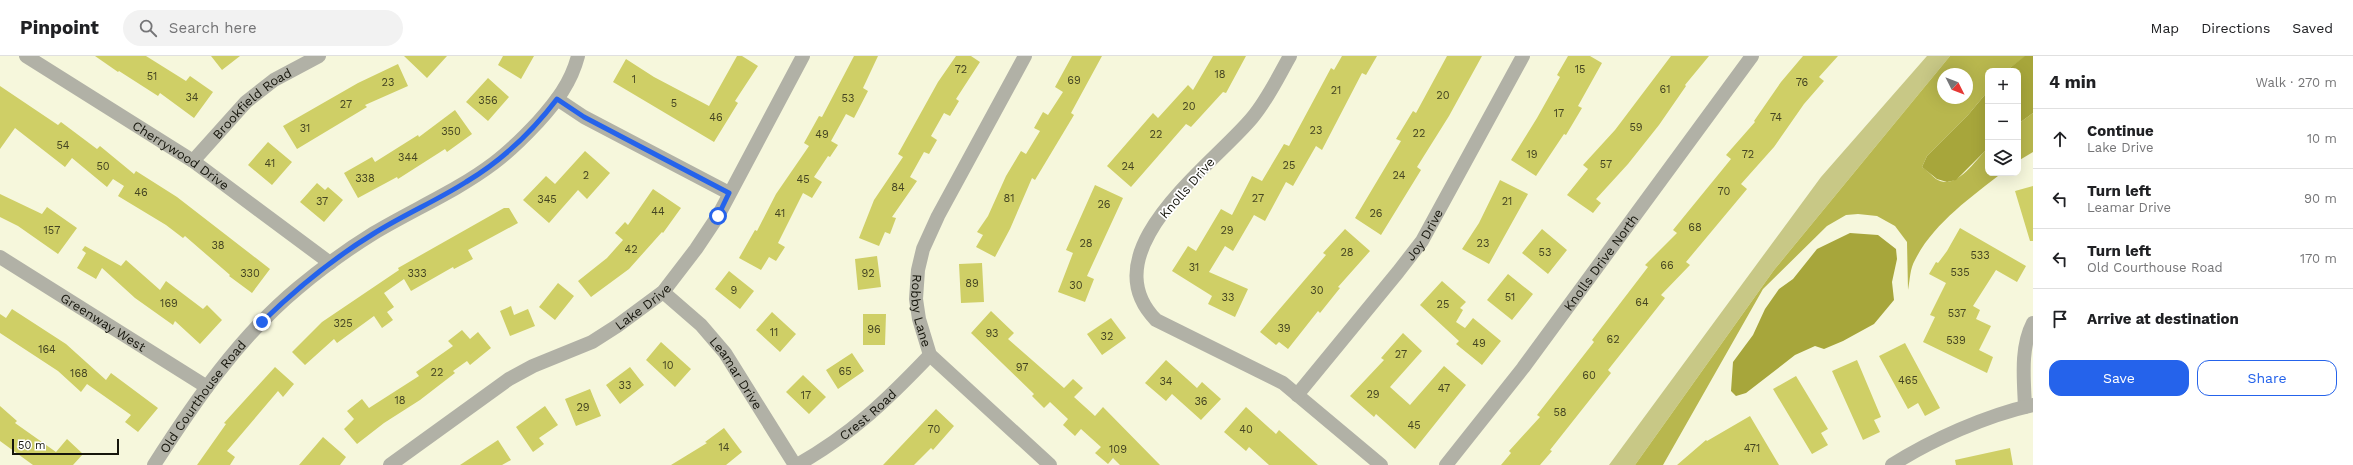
<!DOCTYPE html>
<html lang="en">
<head>
<meta charset="utf-8">
<style>
  :root { --surface:#fff; --page:#f2f2f2; --text:#202124; --muted:#757577; --line:#e0e0e0; --accent:#2563eb }
  body { margin:0; font-family:"Work Sans",sans-serif; background:var(--page); color:var(--text) }
  .controls { position:absolute; right:12px; top:12px; display:grid; overflow:hidden; border-radius:8px; box-shadow:0 4px 16px #0002 }
  .controls button { width:36px; height:36px; display:grid; place-items:center; padding:0; border:0; border-bottom:1px solid var(--line); background:var(--surface); color:var(--text); font:20px sans-serif }
  .compass { position:absolute; left:1937px; top:12px; width:36px; height:36px; border-radius:50%; background:var(--surface); box-shadow:0 4px 16px #0002; rotate:132deg }
  .scale { position:absolute; left:12px; bottom:10px; width:107px; box-sizing:border-box; padding-left:4px; border:2px solid #16160c; border-top:0; font-size:11px; line-height:14px; white-space:nowrap; color:#16160c; -webkit-text-stroke:3px #fff; paint-order:stroke }
  .stop { position:absolute; width:12px; height:12px; margin:-9px; border:3px solid #2563eb; border-radius:50%; background:#fff }
  .stop.end { background:#2563eb; border-color:#fff; box-shadow:0 1px 4px #0008 }
  .list { margin:0; padding:0; list-style:none }
  h2 { display:flex; justify-content:space-between; align-items:center; height:52px; margin:0; padding:0 16px; font-size:17px }
  h2 small { font-size:13px; font-weight:400; color:var(--muted) }
  .list li { display:grid; grid-template-columns:26px 1fr auto; gap:12px; align-items:center; box-sizing:border-box; height:60px; padding:0 16px; border-top:1px solid var(--line) }
  .list b { display:block; font-size:15px; white-space:nowrap }
  .list p { margin:0; font-size:13px; white-space:nowrap; color:var(--muted) }
  .list em { font-size:13px; font-style:normal; color:var(--muted) }
  .actions { display:flex; gap:8px; padding:12px 16px }
  .actions a { flex:1; padding:9px 0; border:1px solid var(--accent); border-radius:12px; text-align:center; font-size:14px; color:var(--accent) }
  .actions .main { background:var(--accent); color:#fff }
  .icon { flex:none; width:22px; height:22px; fill:none; stroke:currentColor; stroke-width:2; stroke-linecap:round; stroke-linejoin:round }
  .map { position:relative; flex:none; width:2033px; height:409px; overflow:hidden }
  header { display:flex; align-items:center; gap:24px; box-sizing:border-box; height:56px; padding:0 20px; background:var(--surface); border-bottom:1px solid var(--line) }
  header strong { font-size:19px }
  nav { display:flex; gap:22px; margin-inline-start:auto; font-size:14px }
  .search { width:280px; height:36px; background:var(--page); display:flex; align-items:center; gap:10px; box-sizing:border-box; padding:0 14px; border-radius:22px; color:var(--muted); font-size:15px }
  main { display:flex }
  aside { flex:1; background:var(--surface) }
  .map>svg:first-child { display:block }
  .green { fill:#c8c886 }
  .forest { fill:#b8b74e; fill-rule:evenodd }
  .water { fill:#a7a63b }
  .building { fill:#cfcf66 }
  .lines { fill:none; stroke-linecap:round; stroke-linejoin:round }
  .minor { stroke:#b1b1a6; stroke-width:14 }
  .route { stroke:#2563eb; stroke-width:5 }
  .labels { text-anchor:middle; dominant-baseline:central; stroke-width:3.5; stroke-linejoin:round; paint-order:stroke }
  .number-label { font-size:11px; fill:#442 }
  .street-label { font-size:13px; fill:#16160c; stroke:#fff }
</style>
</head>
<body>
<header>
<strong>Pinpoint</strong>
<div class="search"><svg class="icon" aria-label="search" viewBox="0 0 24 24"><circle cx="10" cy="10" r="6"/><path d="M15 15l6 6"/></svg>Search here</div>
<nav><a>Map</a><a>Directions</a><a>Saved</a></nav>
</header>
<main>
<div class="map">
<svg width="2033" height="409" viewBox="0 0 2033 409">
  <rect width="100%" height="100%" fill="#f6f7dc"/>
  <path class="green" d="M1927,0h23l-176,214 -139,195h-26l212,-288z"/>
  <path class="forest" d="M1950,0h76l-20,15h-18v20l-20,24 -41,41 -5,11c5,3 10,9 14,12 20,13 40,-20 52,-31v25h14c-31,24 -69,51 -87,87 -5,8 -5,20 -7,30l-1,-48 -12,-16 -18,-10 -19,-2 -12,1 -19,11 -64,63 -100,176h-28l139,-195zM1943,18h24v24h-24z
    M2033,57v39l-15,9v-37z"/>
  <path class="water" d="M2025,0h8v57l-15,11v-53h-12z
    M1988,35v57l-32,32 -9,2 -10,-3 -15,-12 5,-11 41,-41z
    M1850,177l28,2 18,14 1,10 -5,23 2,18 -20,24 -31,17 -19,8 -9,-3 -20,9 -49,38 -10,3 -5,-5 2,-29 20,-27 12,-26 14,-20 14,-10 24,-30z"/>
  <path class="building" d="M95,0h51l40,25 4,-5 23,16 -19,26 -34,-25 -2,3 -39,-25 -1,1z
    M211,0h29l-18,14z
    M404,0h43l-20,22z
    M503,0h31l-13,23 -23,-14z
    M737,0h5l16,10 -23,35 3,2 -24,39 -101,-60 13,-23 28,18 55,29z
    M854,0h24l-15,32 5,3 -14,27 -8,-4 -15,27 7,4 -8,12 -2,-1 -14,21 8,5 -10,16 -9,-5 -25,50 7,4 -9,14 -7,-4 -8,13 -22,-12 16,-28 2,1 19,-37 33,-48 -5,-3 15,-27 3,1z
    M956,0h15l9,6 -24,37 3,2 -9,15 -6,-3 -13,23 6,4 -8,14 -5,-2 -14,25 7,4 -25,36 4,1 -6,16 -5,-2 -6,14 -20,-8 15,-38 29,-43 -5,-3 40,-72z
    M1072,0h30l-31,57 3,2 -39,65 -3,-2 -22,51 -15,28 -19,-10 7,-12 -6,-3 11,-16 18,-40 15,-25 5,3 14,-23 -6,-3 9,-16 5,3 15,-23 -8,-5z
    M1213,0h33l-20,37 -3,-1 -32,35 -5,-3 -55,63 -24,-21 46,-53 5,5 30,-33 5,5z
    M1342,0h35l-11,19 -4,-2 -40,77 -6,-4 -23,40 -7,-4 -21,39 -11,-6 -21,36 -8,-5 -16,26 39,17 -13,28 -27,-13 4,-8 -40,-25 16,-25 8,5 25,-42 11,6 20,-39 10,5 22,-37 5,2 42,-78 3,2z
    M1447,0h35l-33,60 -32,51 4,3 -40,65 -26,-17 46,-77 -5,-2 17,-28 3,2z
    M1568,0h22l12,7 -24,43 4,2 -16,27 -2,-1 -28,42 -25,-16 26,-42 23,-41 -3,-2z
    M1671,0h38l-24,29 1,1 -27,39 -31,39 -32,35 5,4 -8,10 -26,-18 21,-26 -5,-4 32,-35z
    M1803,0h35l-19,21 5,4 -20,23 -30,43 -33,37 6,5 -61,73 4,3 -29,30 4,3 -57,72 3,3 -61,77 2,1 -12,14h-39l10,-12 -2,-2 31,-34 -3,-2 57,-73 -2,-2 56,-73 -3,-2 32,-32 -4,-3 58,-71 -5,-4 29,-33 -1,-1 27,-39z
    M398,8l10,22 -43,19 2,2 -70,42 -14,-23 75,-43z
    M488,22l21,19 -21,24 -22,-19z
    M0,30l58,39 3,-3 36,27 3,-3 34,28 2,-3 41,26 93,72 -18,24 -23,-17 1,-1 -45,-39 -2,2 -17,-13 -48,-29 6,-10 -11,-7 -6,8 -35,-29 -7,9 -50,-39 -15,21z
    M455,54l17,24 -25,18 -2,-3 -47,30 -1,-2 -39,21 -14,-25 28,-16 3,5 43,-27 1,2z
    M268,86l24,20 -20,23 -24,-20z
    M585,95l25,22 -23,26 -9,-9 -29,33 -26,-23 23,-24 9,8z
    M1500,124l28,14 -39,70 -27,-15 17,-26z
    M317,127l8,7 3,-3 15,13 -19,22 -24,-20z
    M1095,129l28,13 -36,78 7,3 -9,23 -27,-10 15,-39 -7,-3z
    M2033,130v55h-3l-15,-50z
    M653,133l28,19 -18,25 -1,-1 -33,37 -38,28 -13,-16 29,-23 16,-18 -8,-7 10,-11 3,3z
    M0,138l42,20 5,-7 30,21 -19,26 -40,-28 -18,-9z
    M504,152h5l9,15 -50,27 5,9 -19,10 -1,-2 -42,24 -7,-12 -20,14 10,14 -7,5 6,8 -11,8 -8,-12 -37,27 -3,-4 -29,26 -13,-13 30,-30 77,-52 -1,-2z
    M1960,172l66,38 -9,16 -21,-12 -23,36 7,4 -4,9 15,7 -12,24 14,7 -6,16 -64,-31 12,-25 -5,-2 16,-32 -17,-9 7,-12 2,1 9,-12z
    M1345,173l25,22 -32,36 2,1 -20,25 -2,-2 -30,38 -9,-7 -3,3 -16,-13 66,-77 -3,-2z
    M1542,173l25,21 -19,24 -26,-21z
    M85,190l36,20 5,-6 34,30 6,-9 37,28 4,-4 15,15 -22,24 -25,-23 -2,4 -38,-27 -33,-30 -6,11 -19,-11 9,-15 -4,-3z
    M877,200l4,31 -23,3 -3,-31z
    M982,207l2,39 -23,1 -2,-39z
    M729,215l25,20 -14,18 -25,-20z
    M1508,218l25,20 -21,26 -25,-20z
    M1442,225l24,21 -6,6 3,2 -7,12 9,6 8,-10 28,23 -19,24 -26,-21 3,-3 -39,-36z
    M558,227l16,13 -19,24 -16,-13z
    M511,250l3,9 14,-6 7,17 -25,10 -10,-25z
    M12,253l54,35 40,36 5,-7 47,35 -20,24 -13,-10 6,-7 -44,-31 -6,8 -23,-21 -58,-38v-19l6,4z
    M991,255l23,22 -6,6 56,49 9,-9 10,9 -9,9 21,19 8,-9 57,58h-40l-7,-7 -5,6 -13,-11 6,-6 -20,-18 -6,7 -12,-11 5,-6 -18,-17 -6,6 -12,-12 2,-2 -63,-61z
    M772,256l24,22 -16,18 -24,-22z
    M863,258h23l-1,31h-22z
    M1111,262l15,20 -24,17 -15,-21z
    M462,274l8,9 8,-7 13,16 -21,17 -3,-4 -14,10 2,2 -35,27 -36,23 -27,21 -13,-15 10,-10 -7,-8 15,-12 7,9 50,-32 -3,-4 37,-26 -5,-5z
    M1403,277l19,18 -32,36 20,18 34,-39 22,19 -51,64 -39,-35 -2,3 -24,-21 34,-36 -3,-2z
    M661,286l30,27 -16,18 -29,-27z
    M1905,287l35,65 -15,8 -7,-13 -10,6 -29,-53z
    M852,297l12,18 -26,18 -12,-19z
    M1166,304l31,28 5,-6 19,17 -20,21 -29,-26 -6,7 -21,-18z
    M1857,304l24,57 -7,3 6,12 -17,8 -31,-69z
    M275,311l19,17 -11,13 -5,-6 -51,60 8,6 -5,8h-33l29,-41 -2,-1z
    M630,311l14,18 -24,19 -14,-19z
    M803,319l23,22 -17,17 -23,-22z
    M1796,320l32,53 -7,4 7,12 -16,9 -39,-65z
    M590,333l11,27 -25,10 -11,-27z
    M0,350l17,15 -2,2 41,29 11,-13 16,15 -10,11h-40l-33,-24z
    M545,350l13,19 -19,13 5,6 -11,8 -17,-25z
    M1246,351l30,27 3,-4 39,35h-49l-20,-18 -3,4 -22,-19z
    M936,353l18,17 -21,24 -2,-2 -17,17h-31z
    M1750,360l29,49h-102l29,-25 1,1z
    M724,372l18,24 -16,13h-55l36,-22 -2,-1z
    M323,381l23,20 -6,8h-41z
    M498,384l13,20 -9,5h-42z
    M2010,392l3,17h-57l-1,-5z"/>
  <g class="lines">
    <g class="minor">
      <path id="s1" d="M26,0l167,105 137,102"/>
      <path id="s2" d="M1025,0l-87,160 -15,33 -5,21 -2,29 3,20 11,36 120,110"/>
      <path d="M1290,0c-12,21 -22,43 -38,62 -39,47 -163,133 -96,202l127,63 98,82"/>
      <path d="M557,43l27,18 145,76"/>
      <path id="s3" d="M193,105l53,-59 28,-22 45,-24"/>
      <path id="s4" d="M0,201l207,130"/>
      <path id="s5" d="M663,236l38,33 24,28 70,112"/>
      <path id="s6" d="M1297,339l101,-123 24,-31 101,-185"/>
      <path d="M2025,351c-1,-27 -5,-59 8,-84"/>
      <path id="s7" d="M154,409c41,-64 85,-128 144,-177 24,-20 50,-39 76,-55 40,-24 83,-42 120,-70 16,-12 30,-26 44,-41 18,-20 33,-39 40,-66"/>
      <path id="s8" d="M390,409l119,-86 24,-13 59,-24 25,-16 46,-34 33,-43 22,-33 85,-160"/>
      <path id="s9" d="M797,409c55,-31 90,-65 133,-110"/>
      <path id="s10" d="M1446,409l77,-97 229,-312"/>
      <path d="M1892,409c39,-25 95,-50 141,-60"/>
    </g>
  </g>
  <g class="lines">
    <path class="route" d="M262,266c34,-33 70,-63 111,-88 30,-19 63,-33 93,-52 35,-21 66,-50 91,-83l27,18 145,76 -11,23"/>
  </g>
  <g class="labels">
    <g class="number-label">
      <text x="961" y="13">72</text>
      <text x="1580" y="13">15</text>
      <text x="1220" y="18">18</text>
      <text x="152" y="20">51</text>
      <text x="634" y="23">1</text>
      <text x="1074" y="24">69</text>
      <text x="388" y="26">23</text>
      <text x="1802" y="26">76</text>
      <text x="1665" y="33">61</text>
      <text x="1336" y="34">21</text>
      <text x="1443" y="39">20</text>
      <text x="192" y="41">34</text>
      <text x="848" y="42">53</text>
      <text x="488" y="44">356</text>
      <text x="674" y="47">5</text>
      <text x="346" y="48">27</text>
      <text x="1189" y="50">20</text>
      <text x="1559" y="57">17</text>
      <text x="716" y="61">46</text>
      <text x="1776" y="61">74</text>
      <text x="1636" y="71">59</text>
      <text x="305" y="72">31</text>
      <text x="1316" y="74">23</text>
      <text x="451" y="75">350</text>
      <text x="1419" y="77">22</text>
      <text x="822" y="78">49</text>
      <text x="1156" y="78">22</text>
      <text x="63" y="89">54</text>
      <text x="1532" y="98">19</text>
      <text x="1748" y="98">72</text>
      <text x="408" y="101">344</text>
      <text x="270" y="107">41</text>
      <text x="1606" y="108">57</text>
      <text x="1289" y="109">25</text>
      <text x="103" y="110">50</text>
      <text x="1128" y="110">24</text>
      <text x="586" y="119">2</text>
      <text x="1399" y="119">24</text>
      <text x="365" y="122">338</text>
      <text x="803" y="123">45</text>
      <text x="898" y="131">84</text>
      <text x="1724" y="135">70</text>
      <text x="141" y="136">46</text>
      <text x="1009" y="142">81</text>
      <text x="1258" y="142">27</text>
      <text x="547" y="143">345</text>
      <text x="322" y="145">37</text>
      <text x="1507" y="145">21</text>
      <text x="1104" y="148">26</text>
      <text x="658" y="155">44</text>
      <text x="780" y="157">41</text>
      <text x="1376" y="157">26</text>
      <text x="1695" y="171">68</text>
      <text x="52" y="174">157</text>
      <text x="1227" y="174">29</text>
      <text x="1086" y="187">28</text>
      <text x="1483" y="187">23</text>
      <text x="218" y="189">38</text>
      <text x="631" y="193">42</text>
      <text x="1347" y="196">28</text>
      <text x="1545" y="196">53</text>
      <text x="1980" y="199">533</text>
      <text x="1667" y="209">66</text>
      <text x="1194" y="211">31</text>
      <text x="1960" y="216">535</text>
      <text x="250" y="217">330</text>
      <text x="417" y="217">333</text>
      <text x="868" y="217">92</text>
      <text x="972" y="227">89</text>
      <text x="1076" y="229">30</text>
      <text x="734" y="234">9</text>
      <text x="1317" y="234">30</text>
      <text x="1228" y="241">33</text>
      <text x="1510" y="241">51</text>
      <text x="1642" y="246">64</text>
      <text x="169" y="247">169</text>
      <text x="1443" y="248">25</text>
      <text x="1957" y="257">537</text>
      <text x="343" y="267">325</text>
      <text x="1284" y="272">39</text>
      <text x="874" y="273">96</text>
      <text x="774" y="276">11</text>
      <text x="992" y="277">93</text>
      <text x="1107" y="280">32</text>
      <text x="1613" y="283">62</text>
      <text x="1956" y="284">539</text>
      <text x="1479" y="287">49</text>
      <text x="47" y="293">164</text>
      <text x="1401" y="298">27</text>
      <text x="668" y="309">10</text>
      <text x="1022" y="311">97</text>
      <text x="845" y="315">65</text>
      <text x="437" y="316">22</text>
      <text x="79" y="317">168</text>
      <text x="1589" y="319">60</text>
      <text x="1908" y="324">465</text>
      <text x="1166" y="325">34</text>
      <text x="625" y="329">33</text>
      <text x="1444" y="332">47</text>
      <text x="1373" y="338">29</text>
      <text x="806" y="339">17</text>
      <text x="400" y="344">18</text>
      <text x="1201" y="345">36</text>
      <text x="583" y="351">29</text>
      <text x="1560" y="356">58</text>
      <text x="1414" y="369">45</text>
      <text x="934" y="373">70</text>
      <text x="1246" y="373">40</text>
      <text x="724" y="391">14</text>
      <text x="1752" y="392">471</text>
      <text x="1118" y="393">109</text>
    </g>
    <g class="street-label">
      <text stroke="none"><textPath href="#s3" startOffset="83">Brookfield Road</textPath></text>
      <text stroke="none"><textPath href="#s1" startOffset="184">Cherrywood Drive</textPath></text>
      <text transform="translate(1187 132) rotate(-49)">Knolls Drive</text>
      <text stroke="none"><textPath href="#s6" startOffset="205">Joy Drive</textPath></text>
      <text stroke="none"><textPath href="#s10" startOffset="255">Knolls Drive North</textPath></text>
      <text stroke="none"><textPath href="#s8" startOffset="300">Lake Drive</textPath></text>
      <text stroke="none"><textPath href="#s2" startOffset="281">Robby Lane</textPath></text>
      <text stroke="none"><textPath href="#s4" startOffset="122">Greenway West</textPath></text>
      <text stroke="none"><textPath href="#s5" startOffset="110">Leamar Drive</textPath></text>
      <text stroke="none"><textPath href="#s7" startOffset="84">Old Courthouse Road</textPath></text>
      <text stroke="none"><textPath href="#s9" startOffset="87">Crest Road</textPath></text>
    </g>
  </g>
</svg>
<div class="controls">
<button>+</button>
<button>−</button>
<button><svg class="icon" aria-label="layers" viewBox="0 0 24 24"><path d="M12 4l9 5-9 5-9-5zM3 14l9 5 9-5"/></svg></button>
</div>
<svg class="compass" viewBox="-18 -18 36 36"><path d="M0-13l5 13h-10z" fill="#e53935"/><path d="M0 13l5-13h-10z" fill="#757577"/></svg>
<div class="scale">50 m</div>
<div class="stop" style="left:718px;top:160px"></div>
<div class="stop end" style="left:262px;top:266px"></div>
</div>
<aside>
<h2>4 min<small>Walk · 270 m</small></h2>
<ul class="list">
<li><svg class="icon" aria-label="ahead" viewBox="0 0 24 24"><path d="M12 20V5M6 11l6-6 6 6"/></svg><div><b>Continue</b><p>Lake Drive</p></div><em>10 m</em></li>
<li><svg class="icon" aria-label="left" viewBox="0 0 24 24"><path d="M17 20v-9H6M10 6l-5 5 5 5"/></svg><div><b>Turn left</b><p>Leamar Drive</p></div><em>90 m</em></li>
<li><svg class="icon" aria-label="left" viewBox="0 0 24 24"><path d="M17 20v-9H6M10 6l-5 5 5 5"/></svg><div><b>Turn left</b><p>Old Courthouse Road</p></div><em>170 m</em></li>
<li><svg class="icon" aria-label="arrive" viewBox="0 0 24 24"><path d="M6 21V4h12l-3 4 3 4H6"/></svg><div><b>Arrive at destination</b></div></li>
</ul>
<div class="actions"><a class="main">Save</a><a>Share</a></div>
</aside>
</main>
</body>
</html>
